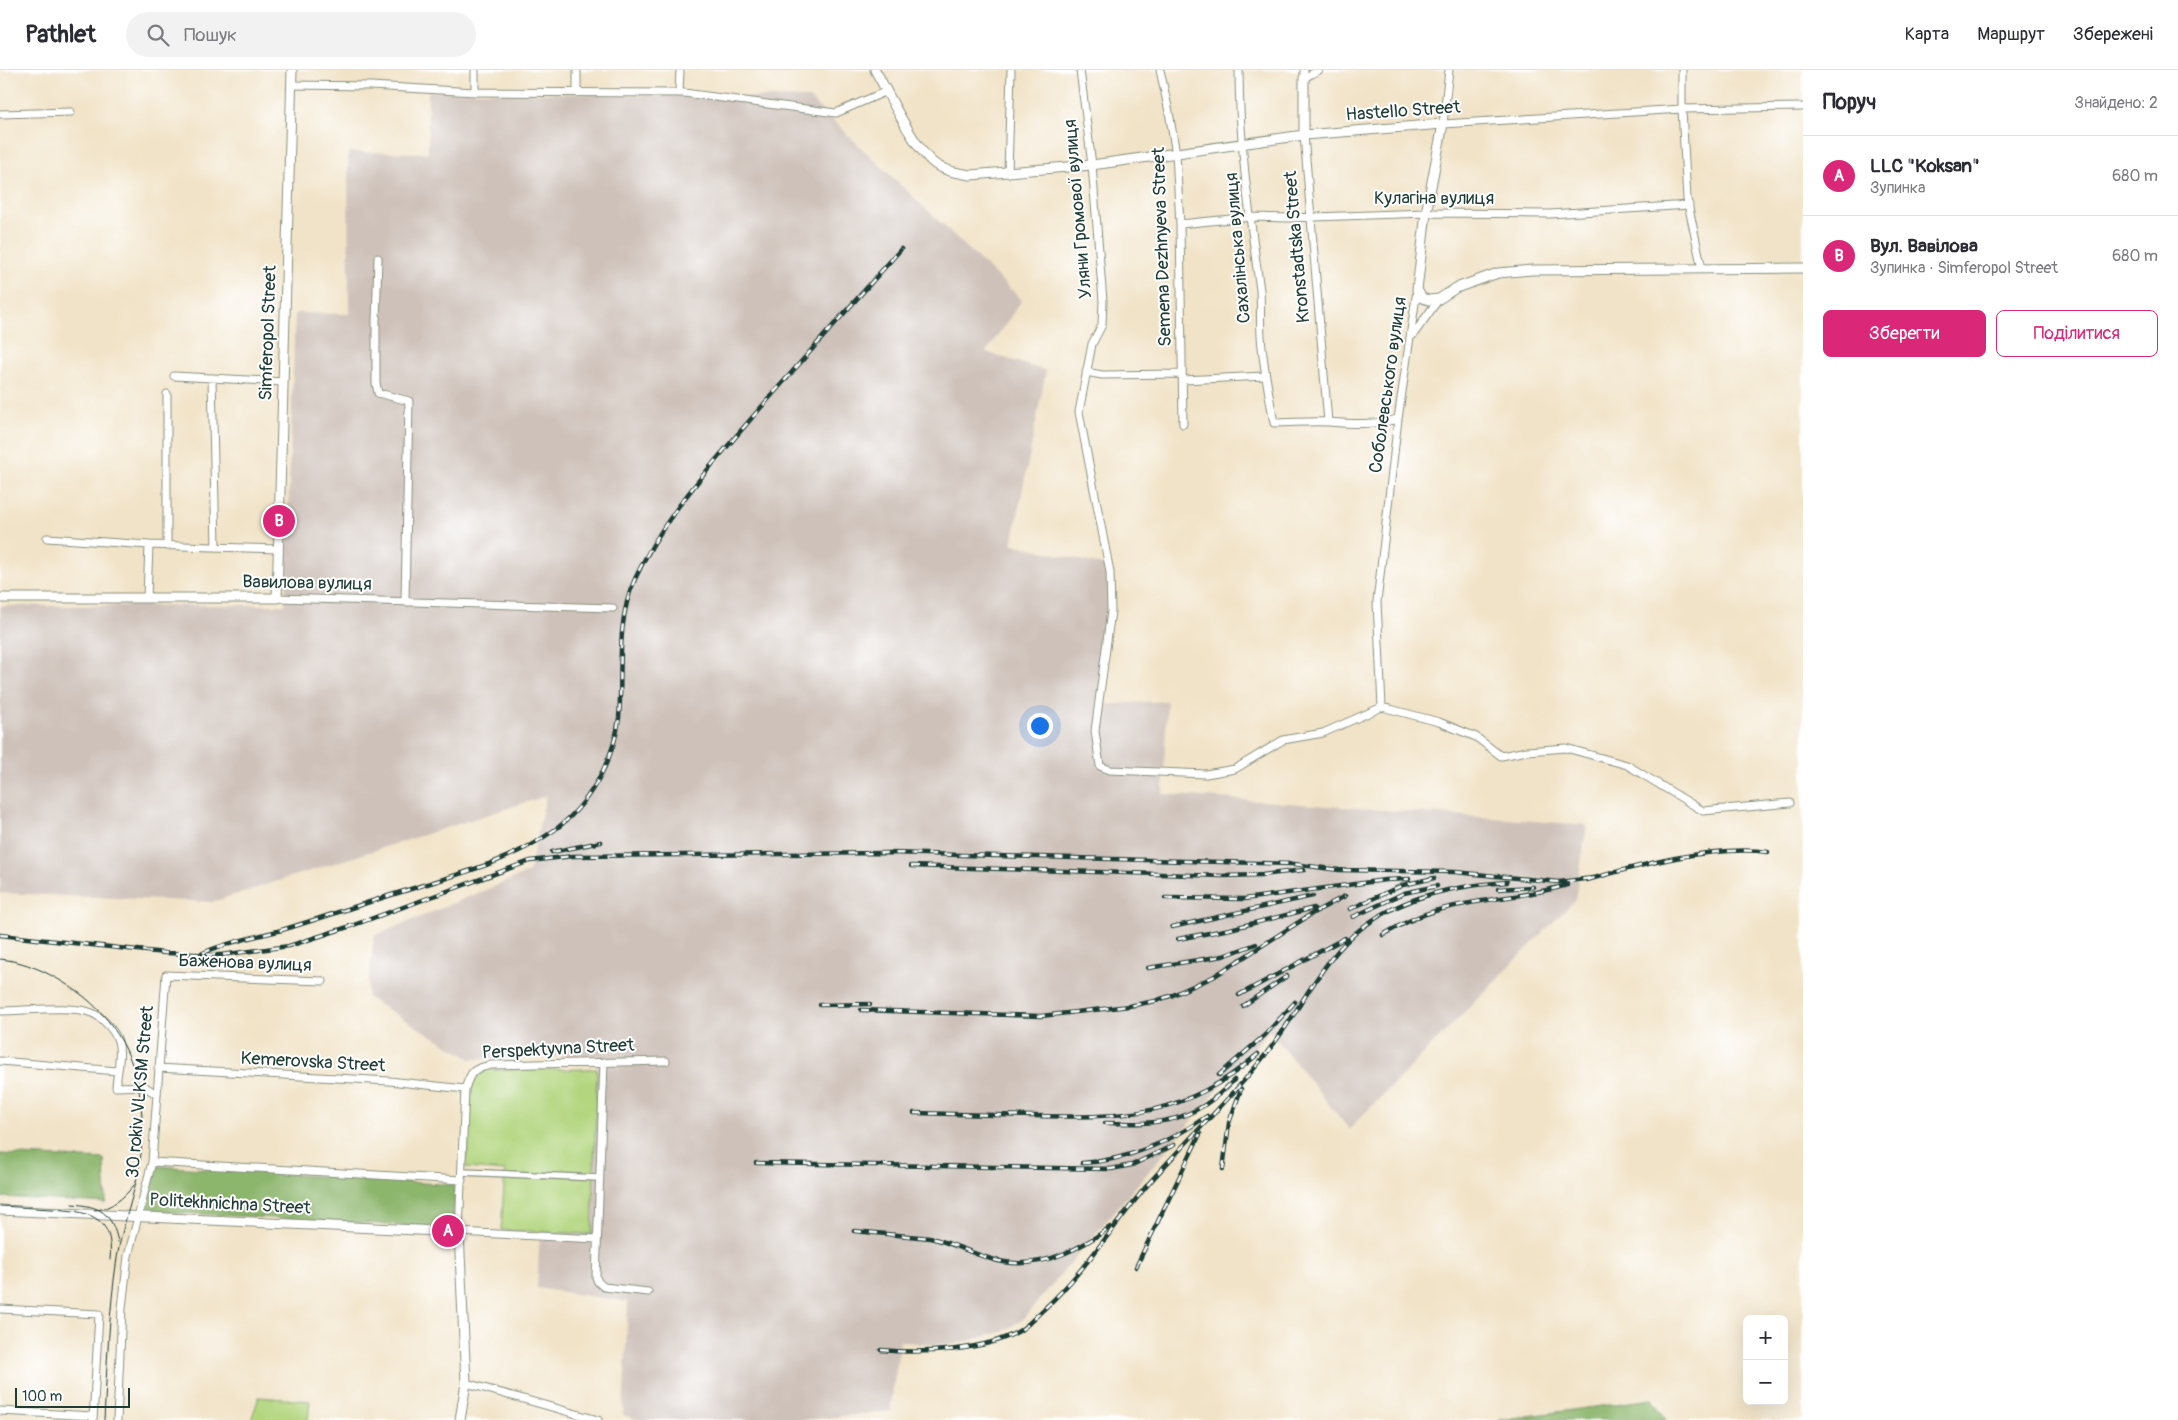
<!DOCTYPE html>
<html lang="uk">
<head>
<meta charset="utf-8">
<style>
  :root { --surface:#fff; --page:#f2f2f3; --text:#2b2b33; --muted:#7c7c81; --line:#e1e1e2; --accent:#db2777 }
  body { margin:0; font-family:Pangolin,sans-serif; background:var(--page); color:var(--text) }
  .controls { position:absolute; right:15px; bottom:15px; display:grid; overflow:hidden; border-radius:8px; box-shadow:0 5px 20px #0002 }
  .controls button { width:45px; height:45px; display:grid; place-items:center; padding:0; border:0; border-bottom:1px solid var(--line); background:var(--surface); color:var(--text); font:25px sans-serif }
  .scale { position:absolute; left:15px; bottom:12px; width:115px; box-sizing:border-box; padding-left:5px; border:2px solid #1f3d34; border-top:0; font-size:14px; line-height:18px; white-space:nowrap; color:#1f3d34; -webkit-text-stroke:4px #fff; paint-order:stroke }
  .you { position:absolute; left:1039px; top:655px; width:18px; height:18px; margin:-12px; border:4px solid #fff; border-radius:50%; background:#1a73e8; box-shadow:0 0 0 8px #1a73e833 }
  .badge { display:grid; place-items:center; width:32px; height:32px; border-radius:50%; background:var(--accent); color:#fff; font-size:16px; font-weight:700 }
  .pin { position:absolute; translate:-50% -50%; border:2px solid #fff; box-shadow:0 1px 5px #0006 }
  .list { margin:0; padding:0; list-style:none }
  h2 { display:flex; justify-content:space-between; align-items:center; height:65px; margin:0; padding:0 20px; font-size:21px }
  h2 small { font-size:16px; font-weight:400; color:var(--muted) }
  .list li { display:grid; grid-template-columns:32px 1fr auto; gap:15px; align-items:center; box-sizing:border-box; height:80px; padding:0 20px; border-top:1px solid var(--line) }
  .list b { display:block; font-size:19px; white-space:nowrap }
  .list p { margin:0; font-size:16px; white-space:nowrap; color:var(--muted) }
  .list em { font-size:16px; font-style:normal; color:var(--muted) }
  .actions { display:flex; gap:10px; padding:15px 20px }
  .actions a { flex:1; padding:11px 0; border:1px solid var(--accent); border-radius:8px; text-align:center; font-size:18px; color:var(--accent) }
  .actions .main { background:var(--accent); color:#fff }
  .icon { flex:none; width:28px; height:28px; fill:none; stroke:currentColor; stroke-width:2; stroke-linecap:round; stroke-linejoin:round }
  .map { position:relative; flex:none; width:1803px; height:1350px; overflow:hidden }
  header { display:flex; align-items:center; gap:30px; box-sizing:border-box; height:70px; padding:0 25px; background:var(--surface); border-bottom:1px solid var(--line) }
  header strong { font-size:24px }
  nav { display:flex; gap:28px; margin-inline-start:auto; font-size:18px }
  .search { width:350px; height:45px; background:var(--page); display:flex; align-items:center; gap:12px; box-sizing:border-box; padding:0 18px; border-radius:28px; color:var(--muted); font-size:19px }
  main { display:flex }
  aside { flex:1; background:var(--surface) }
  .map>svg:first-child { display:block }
  .industrial { fill:#cec1b9 }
  .green { fill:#b2d57e; stroke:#688959 }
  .forest { fill:#8db66d; stroke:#567a50 }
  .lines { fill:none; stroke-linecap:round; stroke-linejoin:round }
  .pedestrian-casing { stroke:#88907e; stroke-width:8 }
  .minor-casing { stroke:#88907e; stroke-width:9 }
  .tertiary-casing { stroke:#88907e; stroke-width:11 }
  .pedestrian { stroke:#fff; stroke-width:5.5 }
  .minor { stroke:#fff; stroke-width:7 }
  .tertiary { stroke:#fff; stroke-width:9 }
  .tram { stroke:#1f3d34; stroke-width:1 }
  .rail-casing { stroke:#1f3d34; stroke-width:4.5 }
  .rail { stroke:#fff; stroke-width:2.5; stroke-dasharray:8; stroke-linecap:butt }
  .labels { text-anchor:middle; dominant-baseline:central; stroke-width:4; stroke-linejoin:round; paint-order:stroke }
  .street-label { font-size:18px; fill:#1f3d34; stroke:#fff }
</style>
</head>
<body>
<header>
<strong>Pathlet</strong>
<div class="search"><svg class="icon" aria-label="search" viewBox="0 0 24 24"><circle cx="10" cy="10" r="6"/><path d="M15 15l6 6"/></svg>Пошук</div>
<nav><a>Карта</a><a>Маршрут</a><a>Збережені</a></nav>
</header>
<main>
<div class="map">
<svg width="1803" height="1350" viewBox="0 0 1803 1350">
  <rect width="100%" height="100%" fill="#fff"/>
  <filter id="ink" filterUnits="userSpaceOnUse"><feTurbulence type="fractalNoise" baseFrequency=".02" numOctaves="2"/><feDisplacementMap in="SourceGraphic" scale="10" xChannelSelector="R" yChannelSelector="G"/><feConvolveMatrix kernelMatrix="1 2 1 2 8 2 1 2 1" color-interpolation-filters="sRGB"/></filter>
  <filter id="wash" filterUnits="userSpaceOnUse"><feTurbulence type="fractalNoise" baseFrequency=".0096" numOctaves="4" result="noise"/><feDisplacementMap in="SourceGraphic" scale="20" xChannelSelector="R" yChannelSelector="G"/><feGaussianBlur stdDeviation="1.12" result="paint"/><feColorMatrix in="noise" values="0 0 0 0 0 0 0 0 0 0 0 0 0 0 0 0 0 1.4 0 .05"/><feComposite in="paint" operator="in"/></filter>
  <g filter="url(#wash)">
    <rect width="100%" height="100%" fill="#f1e3c7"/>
    <path class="industrial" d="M428,21l381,7 213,202 -36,52 60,19 -34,173 94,22 4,6 -12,133 69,-4 -4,93 424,31 -12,75 -226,229 -80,-99 -247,290 -20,12 -47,12 -25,1 -30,-4 -10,70 -84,9h-165l-18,-5 5,-113 -91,-14 3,-57 52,3 6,-179 -127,4 -104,-62 7,-61 155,-64 17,-76 -334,106 -212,-9v-287l285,-1 10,-292 54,1 -1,-162 80,1z"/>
    <path class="green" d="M597,999l-5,165 -91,-4 4,-59 -39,-3 6,-86 10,-10 8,-2z
      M259,1327l51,4 -2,19h-57z"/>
    <path class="forest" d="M0,1084l104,5 2,44 -106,-6z
      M156,1096l299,19 -2,43 -305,-17z
      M1652,1329l14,21h-167z"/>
  </g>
  <g filter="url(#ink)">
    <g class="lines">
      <g class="pedestrian-casing">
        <path id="pedestrian" d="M462,1102l137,6"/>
      </g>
      <g class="minor-casing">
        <path id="minor" d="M1080,0l12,95 11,136 -1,24 -10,19 -13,68 31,160 1,39 -16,120 5,35 10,4 96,4 29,-5 48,-29 40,-7 59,-26 57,15 37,15 25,19 26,-5 39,-3 61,17 76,46 87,-8
          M1160,0l9,42 7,42 4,70 3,200
          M1239,0c0,74 11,148 21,220 1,15 0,31 1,46 2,29 8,58 13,87 18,0 37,-2 55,-1 24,2 45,3 69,-3
          M1304,0v8l15,-8
          M1449,0l-6,54 239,-15 121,-2
          M1682,0v39l5,90 15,70
          M292,15l78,1 105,6 209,1 152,20 51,-22
          M475,22v-22
          M577,23v-23
          M679,23l1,-23
          M0,44l71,-2
          M1304,65l24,287
          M1008,103l3,-103
          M1180,154l71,-7 36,1 139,-5 124,1 139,-9
          M378,188l-2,63v62l2,10 31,8 -4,201
          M1413,265l26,-36
          M1086,302l16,3 80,-1
          M174,306l109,6
          M212,308l4,169
          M1183,310l82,-4
          M47,468l102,7
          M167,476v-152
          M147,528l2,-53 129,4
          M277,528l336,10
          M1382,637l-5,-105 21,-183 19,-129
          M0,941c24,0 71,-6 92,2 10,4 23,18 26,28 4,13 -1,32 -2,46l28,-1 12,8
          M0,991l117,10
          M604,992l-8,215 2,5 6,5 44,5
          M158,998l231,13 76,8
          M152,1092l310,18
          M597,1169l-138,-7 6,-143c6,-18 7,-20 26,-24l175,-4
          M0,1239l99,5 -6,106
          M466,1313l132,37
          M0,1341l93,5
          M117,1350l5,-112 6,-52 24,-94 14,-187 157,6"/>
      </g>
      <g class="tertiary-casing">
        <path id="tertiary" d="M875,0c13,22 42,85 63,96 10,6 21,7 33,9l121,-10 212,-30 139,-11 -17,89 -9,77 5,8 7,2 10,-1 17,-11 42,-15 34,-3 271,-2
          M1304,8v57
          M0,528h277l15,-528
          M0,1140l459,22 7,151 -6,37"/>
      </g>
      <use href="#pedestrian" class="pedestrian"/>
      <use href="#minor" class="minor"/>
      <use href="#tertiary" class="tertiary"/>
      <path class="tram" d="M0,889c31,3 57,18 82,36 53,42 66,102 58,167 -5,32 -18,63 -23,96 -8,53 -10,108 -13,162
        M72,1134c29,2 40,9 46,38
        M0,1136c17,1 34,2 51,3 36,2 64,6 59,51
        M95,1140c16,-1 29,-12 39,-25"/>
      <g class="rail-casing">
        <path id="rail" d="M552,782l49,-10
          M911,796l311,10 40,-1 42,-5
          M1587,810c53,-15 126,-35 181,-28
          M1498,819l35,-2
          M1165,828l79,1 141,-19 24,-1
          M1350,839l53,-24 31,-7
          M1353,847l51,-24 33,-7
          M1172,857l141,-31
          M0,865l165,18 56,2 68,-9 62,-20 179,-65 43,-5 317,-3 404,11 45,6 116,2 104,10 34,-4
          M1383,865c17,-10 34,-19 52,-24 44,-13 89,-13 132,-26
          M1178,869l52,-10 84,-21
          M203,883c26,-12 54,-16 82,-24 43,-13 86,-28 129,-41 48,-15 97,-27 139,-57 35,-24 61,-71 66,-113 4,-46 -4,-95 16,-139 26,-58 68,-104 109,-152 52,-60 105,-119 157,-178
          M1148,898l75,-12 33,-12
          M1239,925l106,-57
          M820,935l50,-1
          M1243,936l44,-30
          M861,940l180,6 88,-10 26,-5 18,-6 40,-18 100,-64 32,-17
          M1219,1005l46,-40 30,-33
          M914,1043c40,1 81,2 121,3 92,2 150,1 223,-62
          M1105,1053c57,1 87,1 129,-43
          M756,1093l355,6 21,-4 42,-20
          M1082,1093c44,-2 90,-22 125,-47
          M1223,1099l6,-46 12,-34
          M854,1161l76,7c20,4 38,14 58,20 44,15 87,-5 122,-31
          M1136,1197l64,-133
          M881,1280c40,4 104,1 138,-19 9,-5 17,-15 25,-22 39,-36 67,-80 101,-121 41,-48 89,-91 127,-142 30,-39 51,-89 91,-119 43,-32 92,-41 144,-45"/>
      </g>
      <use href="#rail" class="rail"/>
    </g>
  </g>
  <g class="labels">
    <g class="street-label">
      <text transform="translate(1403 41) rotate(-4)">Hastello Street</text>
      <text x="1434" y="128">Кулагіна вулиця</text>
      <text transform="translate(1078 139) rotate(-95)">Уляни Громової вулиця</text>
      <text transform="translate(1162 177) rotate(-92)">Semena Dezhnyeva Street</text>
      <text transform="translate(1297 177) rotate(-95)">Kronstadtska Street</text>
      <text transform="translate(1238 178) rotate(-95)">Сахалінська вулиця</text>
      <text transform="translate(268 263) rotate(-88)">Simferopol Street</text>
      <text transform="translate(1388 315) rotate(-82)">Соболевського вулиця</text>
      <text transform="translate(307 513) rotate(1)">Вавилова вулиця</text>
      <text transform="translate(245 893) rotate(2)">Баженова вулиця</text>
      <text transform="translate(558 979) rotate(-3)">Perspektyvna Street</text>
      <text transform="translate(313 992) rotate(3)">Kemerovska Street</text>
      <text transform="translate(140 1022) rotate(-85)">30 rokiv VLKSM Street</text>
      <text transform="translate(230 1134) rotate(3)">Politekhnichna Street</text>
    </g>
  </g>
</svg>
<div class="controls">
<button>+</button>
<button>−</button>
</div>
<div class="scale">100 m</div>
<div class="you"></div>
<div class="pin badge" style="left:448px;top:1161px">A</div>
<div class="pin badge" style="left:279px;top:451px">B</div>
</div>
<aside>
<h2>Поруч<small>Знайдено: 2</small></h2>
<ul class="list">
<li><span class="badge">A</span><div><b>LLC &quot;Koksan&quot;</b><p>Зупинка</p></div><em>680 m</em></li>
<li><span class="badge">B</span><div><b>Вул. Вавілова</b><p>Зупинка · Simferopol Street</p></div><em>680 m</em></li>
</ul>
<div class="actions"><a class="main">Зберегти</a><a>Поділитися</a></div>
</aside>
</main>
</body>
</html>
